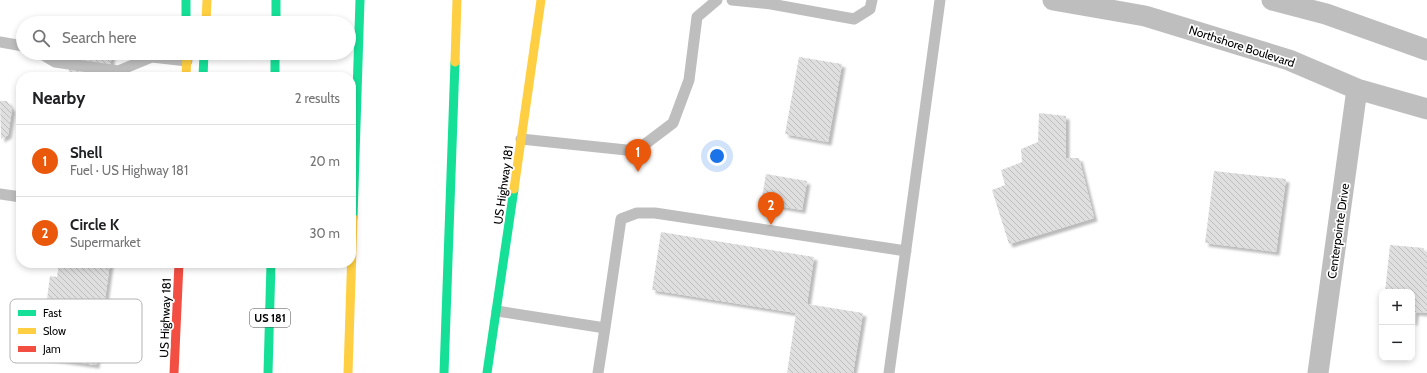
<!DOCTYPE html>
<html lang="en">
<head>
<meta charset="utf-8">
<style>
  :root { --surface:#fff; --page:#f6f6f6; --text:#202124; --muted:#757577; --line:#e0e0e0; --accent:#ea580c }
  body { margin:0; font-family:Cabin,sans-serif; background:var(--page); color:var(--text) }
  .controls { position:absolute; right:12px; bottom:12px; display:grid; overflow:hidden; border-radius:8px; box-shadow:0 2px 6px #0003 }
  .controls button { width:36px; height:36px; display:grid; place-items:center; padding:0; border:0; border-bottom:1px solid var(--line); background:var(--surface); color:var(--text); font:20px sans-serif }
  .you { position:absolute; left:717px; top:156px; width:14px; height:14px; margin:-10px; border:3px solid #fff; border-radius:50%; background:#1a73e8; box-shadow:0 0 0 6px #1a73e833 }
  .badge { display:grid; place-items:center; width:26px; height:26px; border-radius:50%; background:var(--accent); color:#fff; font-size:13px; font-weight:700 }
  .pin { position:absolute; translate:-50% -33px; filter:drop-shadow(0 1px 2px #0008) }
  .pin::after { content:''; position:absolute; top:21px; width:14px; height:12px; background:inherit; clip-path:polygon(0 0,100% 0,50% 100%) }
  .list { margin:0; padding:0; list-style:none }
  h2 { display:flex; justify-content:space-between; align-items:center; height:52px; margin:0; padding:0 16px; font-size:17px }
  h2 small { font-size:13px; font-weight:400; color:var(--muted) }
  .list li { display:grid; grid-template-columns:26px 1fr auto; gap:12px; align-items:center; box-sizing:border-box; height:72px; padding:0 16px; border-top:1px solid var(--line) }
  .list b { display:block; font-size:15px; white-space:nowrap }
  .list p { margin:0; font-size:13px; white-space:nowrap; color:var(--muted) }
  .list em { font-size:13px; font-style:normal; color:var(--muted) }
  .icon { flex:none; width:22px; height:22px; fill:none; stroke:currentColor; stroke-width:2; stroke-linecap:round; stroke-linejoin:round }
  .map { position:relative; flex:none; width:1427px; height:373px; overflow:hidden }
  .search { position:absolute; background:var(--surface); box-shadow:0 2px 6px #0003; left:16px; top:16px; width:340px; height:44px; display:flex; align-items:center; gap:10px; box-sizing:border-box; padding:0 14px; border-radius:22px; color:var(--muted); font-size:15px }
  .panel { position:absolute; background:var(--surface); box-shadow:0 2px 6px #0003; left:16px; top:72px; width:340px; height:196px; border-radius:16px }
  .map>svg:first-child { display:block }
  .building { fill:url(#building-back-hatch); filter:url(#shadow) }
  .lines { fill:none; stroke-linecap:round; stroke-linejoin:round }
  .lane { stroke:#bebebe; stroke-width:11 }
  .street { stroke:#bebebe; stroke-width:21 }
  .fast { stroke:#16e098; stroke-width:9 }
  .slow { stroke:#ffcf43; stroke-width:9 }
  .jam { stroke:#f24e42; stroke-width:9 }
  .labels { text-anchor:middle; dominant-baseline:central; stroke-width:3.5; stroke-linejoin:round; paint-order:stroke }
  .shield { fill:#fff; stroke:#4c4c4c; stroke-width:1 }
  .shield-label { font-size:11px; font-weight:bold; fill:#000 }
  .street-label { font-size:12px; fill:#000; stroke:#fff }
  .key { fill:#fff; stroke:#b2b2b2; stroke-width:1 }
  .key-label { font-size:11px; fill:#000 }
</style>
</head>
<body>
<div class="map">
<svg width="1427" height="373" viewBox="0 0 1427 373">
  <defs>
    <pattern id="building-back-hatch" width="6" height="6" patternUnits="userSpaceOnUse"><rect width="6" height="6" fill="#dfdfdf"/><path d="M-1 5l2 2M0 0l6 6M5-1l2 2" fill="none" stroke="#bebebe"/></pattern>
    <filter id="shadow"><feDropShadow dx="3.5" dy="3.5" stdDeviation="1" flood-color="#0004"/></filter>
  </defs>
  <rect width="100%" height="100%" fill="#fff"/>
  <path class="building" d="M71,53h41l-3,24h-41z
    M799,57l43,7 -14,78 -43,-8z
    M0,101h7l5,8 -4,26 -7,4z
    M1039,113l27,3v42h13l15,60 -85,26 -17,-54 13,-5 -4,-15 21,-8 -1,-13 17,-7z
    M1214,171l72,8 -10,73 -71,-9z
    M766,174l41,7 -5,29 -41,-7z
    M661,232l153,25 -7,47 56,9 -10,60h-66l9,-60 -144,-23z
    M1390,245l34,3v3l3,1v61l-12,-1 -1,10h-2v-30h-27z
    M59,263h51l-14,102 -50,-7 6,-43 -7,-1 5,-38 7,1z"/>
  <g class="lines">
    <path class="lane" d="M732,0l39,4 83,15 16,-10 2,-9
      M0,42l23,4
      M40,53l15,9 63,9 34,-14
      M145,54l7,3 35,4
      M521,139l115,12 37,-28 16,-43 8,-63 20,-17
      M0,194l21,3
      M497,311l108,17 -7,45
      M605,328l16,-109 16,-6h18l251,38
      M889,373l51,-373"/>
    <path class="street" d="M1053,0l92,16 144,44 68,29 70,20
      M1272,0l54,14 101,36
      M1318,373l39,-284"/>
    <path class="fast" d="M186,0v23
      M276,0v23
      M275,53v24
      M203,77l1,-24
      M353,218l7,-218
      M268,373l3,-110
      M444,373l11,-311
      M487,373l27,-184"/>
    <path class="slow" d="M206,23l1,-23
      M455,62l2,-62
      M186,77l1,-24
      M514,189l27,-189
      M348,373l5,-155"/>
    <path class="jam" d="M174,373l5,-110"/>
  </g>
  <g class="labels">
    <rect class="shield" x="250" y="309" width="40" height="18" rx="3"/>
    <g class="shield-label">
      <text x="270" y="318">US 181</text>
    </g>
    <g class="street-label">
      <text transform="translate(1242 46) rotate(18)">Northshore Boulevard</text>
      <text transform="translate(503 185) rotate(-82)">US Highway 181</text>
      <text transform="translate(1338 231) rotate(-82)">Centerpointe Drive</text>
      <text transform="translate(165 318) rotate(-88)">US Highway 181</text>
    </g>
  </g>
  <rect x="10" y="299" width="132" height="64" rx="6" class="key"/>
  <rect x="18" y="310" width="18" height="6" fill="#16e098"/>
  <rect x="18" y="328" width="18" height="6" fill="#ffcf43"/>
  <rect x="18" y="346" width="18" height="6" fill="#f24e42"/>
  <g class="key-label">
    <text x="43" y="317">Fast</text>
    <text x="43" y="335">Slow</text>
    <text x="43" y="353">Jam</text>
  </g>
</svg>
<div class="controls">
<button>+</button>
<button>−</button>
</div>
<div class="you"></div>
<div class="pin badge" style="left:638px;top:172px">1</div>
<div class="pin badge" style="left:771px;top:225px">2</div>
<div class="search"><svg class="icon" aria-label="search" viewBox="0 0 24 24"><circle cx="10" cy="10" r="6"/><path d="M15 15l6 6"/></svg>Search here</div>
<section class="panel">
<h2>Nearby<small>2 results</small></h2>
<ul class="list">
<li><span class="badge">1</span><div><b>Shell</b><p>Fuel · US Highway 181</p></div><em>20 m</em></li>
<li><span class="badge">2</span><div><b>Circle K</b><p>Supermarket</p></div><em>30 m</em></li>
</ul>
</section>
</div>
</body>
</html>
